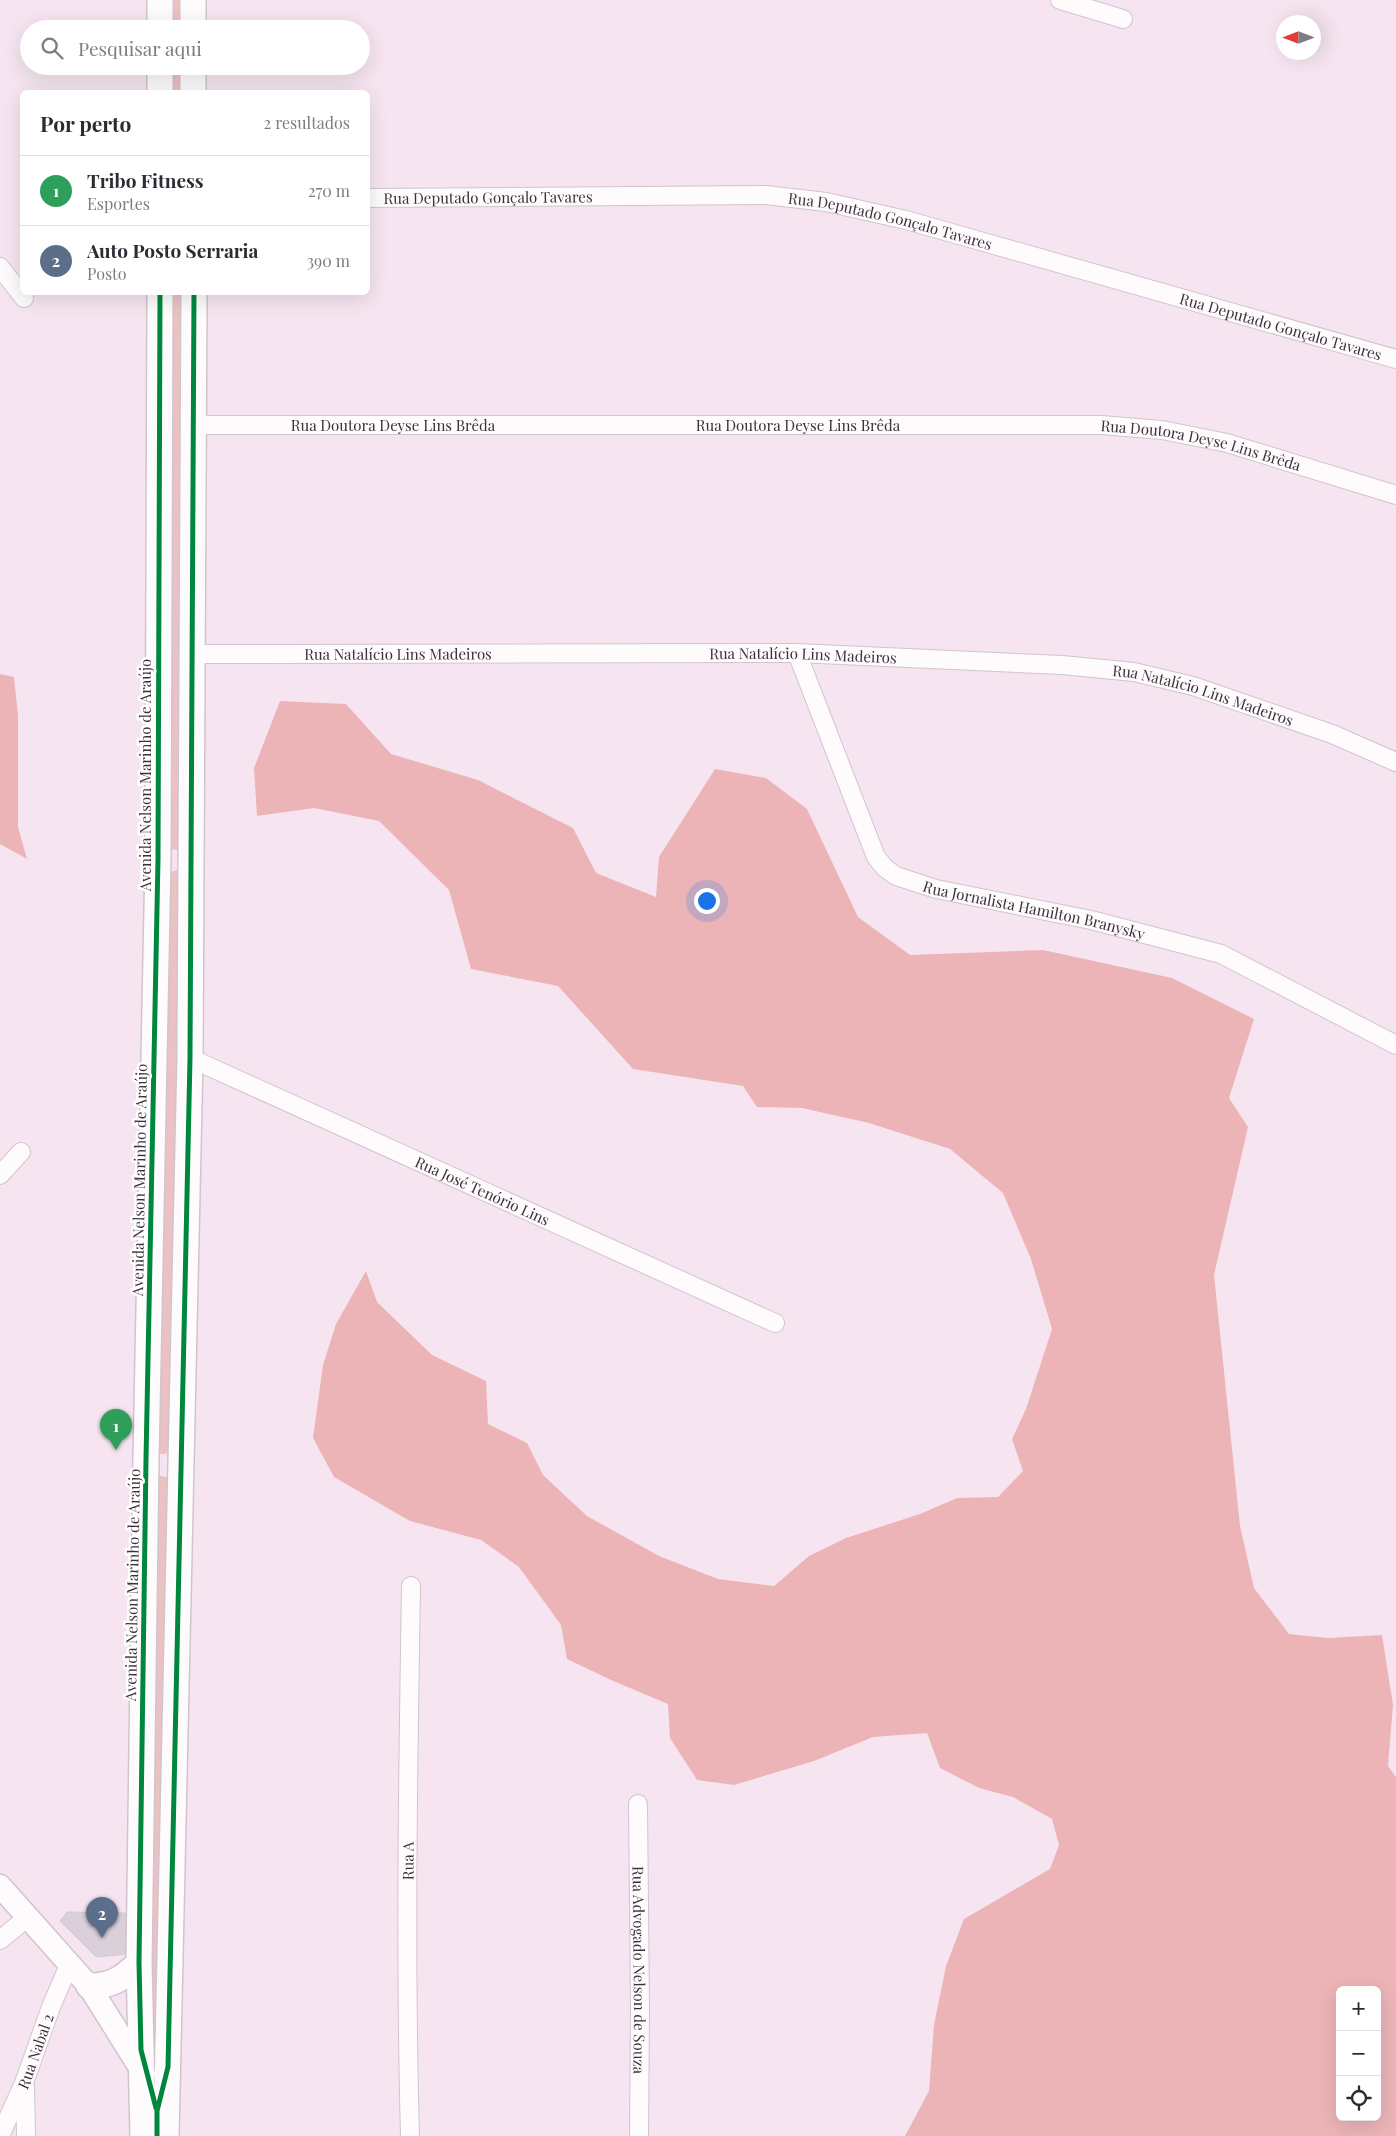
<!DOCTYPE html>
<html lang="pt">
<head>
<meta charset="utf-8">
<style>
  :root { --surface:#fff; --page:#f7f7f7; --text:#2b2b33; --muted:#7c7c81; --line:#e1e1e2; --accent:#7d7079 }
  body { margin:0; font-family:"Playfair Display",serif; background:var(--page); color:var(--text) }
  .controls { position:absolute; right:15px; bottom:15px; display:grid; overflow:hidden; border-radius:8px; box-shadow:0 5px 20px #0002 }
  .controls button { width:45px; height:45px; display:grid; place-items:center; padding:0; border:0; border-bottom:1px solid var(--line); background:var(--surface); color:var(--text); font:25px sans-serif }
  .compass { position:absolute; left:1276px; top:15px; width:45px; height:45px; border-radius:50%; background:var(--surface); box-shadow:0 5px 20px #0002; rotate:270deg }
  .you { position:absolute; left:706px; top:900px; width:18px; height:18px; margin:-12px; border:4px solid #fff; border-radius:50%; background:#1a73e8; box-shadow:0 0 0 8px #1a73e833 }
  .badge { display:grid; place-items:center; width:32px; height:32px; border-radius:50%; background:var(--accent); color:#fff; font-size:16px; font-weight:700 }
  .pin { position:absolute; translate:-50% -41px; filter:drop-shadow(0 1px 2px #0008) }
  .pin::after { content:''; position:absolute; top:26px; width:18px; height:15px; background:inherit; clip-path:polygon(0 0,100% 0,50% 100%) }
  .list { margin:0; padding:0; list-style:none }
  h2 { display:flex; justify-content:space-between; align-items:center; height:65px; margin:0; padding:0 20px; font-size:21px }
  h2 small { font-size:16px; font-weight:400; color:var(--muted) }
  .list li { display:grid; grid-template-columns:32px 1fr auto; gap:15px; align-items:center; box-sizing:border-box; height:70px; padding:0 20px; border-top:1px solid var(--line) }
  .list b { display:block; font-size:19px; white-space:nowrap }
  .list p { margin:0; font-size:16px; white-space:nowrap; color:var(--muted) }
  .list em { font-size:16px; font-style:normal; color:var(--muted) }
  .icon { flex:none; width:28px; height:28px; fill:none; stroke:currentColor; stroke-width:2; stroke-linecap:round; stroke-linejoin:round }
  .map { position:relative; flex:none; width:1396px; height:2136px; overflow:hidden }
  .search { position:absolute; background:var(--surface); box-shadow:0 5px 20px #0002; left:20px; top:20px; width:350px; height:55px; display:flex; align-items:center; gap:12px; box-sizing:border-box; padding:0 18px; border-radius:28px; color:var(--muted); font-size:19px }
  .panel { position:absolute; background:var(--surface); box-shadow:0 5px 20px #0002; left:20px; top:90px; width:350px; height:205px; border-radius:8px }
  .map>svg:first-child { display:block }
  .green { fill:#ecc1c3 }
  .forest { fill:#ecb4b7; fill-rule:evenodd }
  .building { fill:#dbcfda; stroke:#d4c9d3 }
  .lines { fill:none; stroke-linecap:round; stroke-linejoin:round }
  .minor-casing { stroke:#d1c4cd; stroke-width:20 }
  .tertiary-casing { stroke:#d1c4cd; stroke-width:25 }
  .secondary-casing { stroke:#d1c4cd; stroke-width:28 }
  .minor { stroke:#fefbfd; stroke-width:18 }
  .tertiary { stroke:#fefbfd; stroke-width:22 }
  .secondary { stroke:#fefbfd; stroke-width:25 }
  .cycleway-casing { stroke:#fff; stroke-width:8 }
  .cycleway { stroke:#00873e; stroke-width:5 }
  .labels { text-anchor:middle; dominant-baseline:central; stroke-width:5; stroke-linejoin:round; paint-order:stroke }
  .street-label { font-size:15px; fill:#3c3139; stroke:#fff }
</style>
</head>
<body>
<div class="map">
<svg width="1396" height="2136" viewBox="0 0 1396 2136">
  <rect width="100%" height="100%" fill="#f6e5f0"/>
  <path class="green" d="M170,0h18v29h-18z
    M171,66h18v26h-18z
    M186,292l-6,558 -11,-1v-556z
    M181,870l-10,578 -5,6h-8l10,-575 5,-8z
    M156,1475l11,2 3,7 -9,542h-15z"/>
  <path class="forest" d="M0,674l14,3 4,39v111l9,32 -27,-15z
    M280,701l66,3 45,50 87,26 95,48 23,45 60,24 3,-40 56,-88 51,9 41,31 51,108 52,38 133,-5 129,28 82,41 -25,79 19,29 -34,148 26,251 14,62 35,46 40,4 53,-3 11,70 -5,61 8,11v359h-491l24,-45 5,-66 12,-59 18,-47 86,-50 9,-24 -7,-26 -39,-22 -34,-9 -39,-20 -13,-35 -54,4 -59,24 -80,24 -37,-5 -27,-42 -2,-34 -57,-24 -44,-21 -6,-34 -42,-58 -38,-27 -71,-19 -76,-44 -21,-39 10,-73 13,-41 30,-53 11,31 55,53 54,26 2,43 39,19 16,32 44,41 72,40 59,23 56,7 35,-30 37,-18 74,-24 37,-16 41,-1 25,-26 -11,-32 14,-30 26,-80 -21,-70 -28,-66 -53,-44 -81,-26 -67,-15 -45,-1 -14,-21 -110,-17 -75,-83 -87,-17 -22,-79 -70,-69 -65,-13 -57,8 -3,-48zM1340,1990h37v127h-37z"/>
  <path class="building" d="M67,1912l58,1 2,41 -31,3 -36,-36z"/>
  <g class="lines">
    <g class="minor-casing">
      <g id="minor">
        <path d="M1060,0l63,19"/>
        <path id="s1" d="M368,198l398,-3 60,7 80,18 490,139"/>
        <path d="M0,267l24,31"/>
        <path id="s2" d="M192,425h909l61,5 65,13 169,52"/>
        <path id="s3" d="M797,653l79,204 9,11 11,8 40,13 155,31 130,34 175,91"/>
        <path id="s4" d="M193,654l604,-1 265,12 72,7 59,14 139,48 64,28"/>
        <path id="s5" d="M190,1058l585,265"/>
        <path d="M0,1175l21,-23"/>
        <path id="s6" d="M638,1804l2,204 -1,128"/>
        <path d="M0,1940l28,-23"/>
        <path d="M25,2087l1,49"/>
        <path id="s7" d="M0,2136l24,-53 27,-76 18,-42"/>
        <path id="s8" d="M410,2136c-5,-183 -2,-367 1,-550"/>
      </g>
    </g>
    <g class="tertiary-casing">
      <path id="tertiary" d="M0,1886l89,100 55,88"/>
    </g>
    <g class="secondary-casing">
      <path id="secondary" d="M160,0v29
        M193,0v29
        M160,66v26
        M193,66v26
        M89,1986c23,0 33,-7 50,-23
        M143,2136l-4,-173 7,-504 12,-600 2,-567
        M166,2136l24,-1078 4,-766"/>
    </g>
    <use href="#minor" class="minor"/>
    <use href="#tertiary" class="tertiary"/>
    <use href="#secondary" class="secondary"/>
    <g class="cycleway-casing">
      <path id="cycleway" d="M156,2108l-15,-58 -2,-87 7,-504 12,-600 2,-567
        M157,2136v-25l11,-44 22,-1009 4,-766"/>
    </g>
    <use href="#cycleway" class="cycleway"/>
  </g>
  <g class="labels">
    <g class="street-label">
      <text stroke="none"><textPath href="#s1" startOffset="120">Rua Deputado Gonçalo Tavares</textPath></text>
      <text stroke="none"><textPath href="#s1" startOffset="525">Rua Deputado Gonçalo Tavares</textPath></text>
      <text stroke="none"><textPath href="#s1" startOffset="930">Rua Deputado Gonçalo Tavares</textPath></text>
      <text stroke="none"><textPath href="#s2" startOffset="201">Rua Doutora Deyse Lins Brêda</textPath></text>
      <text stroke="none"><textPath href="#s2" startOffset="606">Rua Doutora Deyse Lins Brêda</textPath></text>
      <text stroke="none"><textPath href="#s2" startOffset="1011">Rua Doutora Deyse Lins Brêda</textPath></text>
      <text stroke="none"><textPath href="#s4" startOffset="205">Rua Natalício Lins Madeiros</textPath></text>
      <text stroke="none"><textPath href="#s4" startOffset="610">Rua Natalício Lins Madeiros</textPath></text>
      <text stroke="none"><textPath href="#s4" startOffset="1014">Rua Natalício Lins Madeiros</textPath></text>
      <text transform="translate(145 775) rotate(-90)">Avenida Nelson Marinho de Araújo</text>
      <text stroke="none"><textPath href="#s3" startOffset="389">Rua Jornalista Hamilton Branysky</textPath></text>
      <text transform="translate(139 1180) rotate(-89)">Avenida Nelson Marinho de Araújo</text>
      <text stroke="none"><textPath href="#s5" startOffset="321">Rua José Tenório Lins</textPath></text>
      <text transform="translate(132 1585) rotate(-89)">Avenida Nelson Marinho de Araújo</text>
      <text stroke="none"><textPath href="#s8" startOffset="275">Rua A</textPath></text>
      <text stroke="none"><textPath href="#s6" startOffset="166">Rua Advogado Nelson de Souza</textPath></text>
      <text stroke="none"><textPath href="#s7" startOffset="92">Rua Nabal 2</textPath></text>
    </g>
  </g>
</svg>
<div class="controls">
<button>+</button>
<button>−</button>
<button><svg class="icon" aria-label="locate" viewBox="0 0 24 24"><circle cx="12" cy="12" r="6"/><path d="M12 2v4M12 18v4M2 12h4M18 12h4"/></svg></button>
</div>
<svg class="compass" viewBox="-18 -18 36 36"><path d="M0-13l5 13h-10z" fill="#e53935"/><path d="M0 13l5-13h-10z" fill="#7c7c81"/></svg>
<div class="you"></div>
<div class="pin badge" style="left:116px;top:1450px;background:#2e9e5b">1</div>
<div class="pin badge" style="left:102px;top:1938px;background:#5c6f8a">2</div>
<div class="search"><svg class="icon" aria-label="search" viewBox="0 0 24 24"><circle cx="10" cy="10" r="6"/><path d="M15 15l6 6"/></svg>Pesquisar aqui</div>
<section class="panel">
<h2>Por perto<small>2 resultados</small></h2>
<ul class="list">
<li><span class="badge" style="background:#2e9e5b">1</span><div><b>Tribo Fitness</b><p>Esportes</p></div><em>270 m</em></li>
<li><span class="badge" style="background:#5c6f8a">2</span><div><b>Auto Posto Serraria</b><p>Posto</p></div><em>390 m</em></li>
</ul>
</section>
</div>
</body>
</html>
